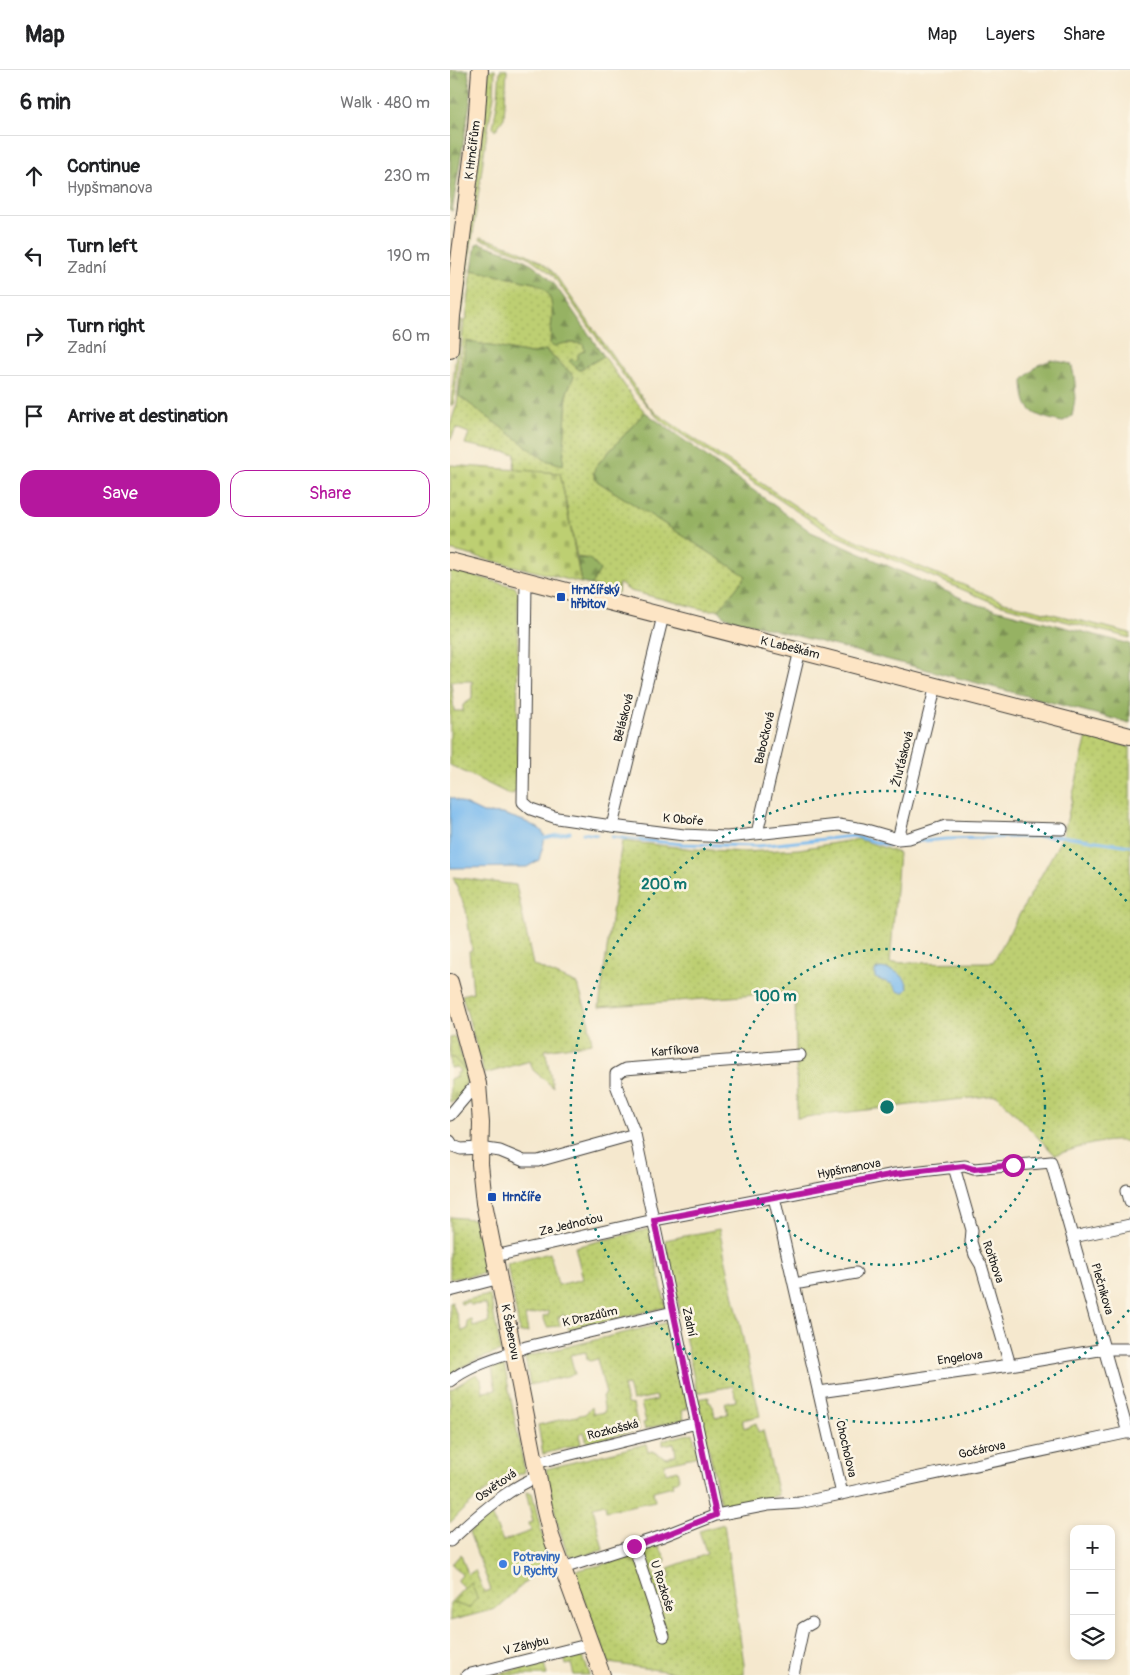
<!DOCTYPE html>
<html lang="en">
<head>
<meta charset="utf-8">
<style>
  :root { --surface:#fff; --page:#f6f6f6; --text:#202124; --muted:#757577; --line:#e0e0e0; --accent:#b5179e }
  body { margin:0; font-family:Pangolin,sans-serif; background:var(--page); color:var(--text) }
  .controls { position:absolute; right:15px; bottom:15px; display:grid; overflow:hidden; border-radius:10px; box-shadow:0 2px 8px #0003 }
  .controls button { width:45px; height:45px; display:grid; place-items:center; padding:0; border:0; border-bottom:1px solid var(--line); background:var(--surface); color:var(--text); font:25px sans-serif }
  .stop { position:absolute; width:15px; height:15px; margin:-11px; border:4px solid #b5179e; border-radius:50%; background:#fff }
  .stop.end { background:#b5179e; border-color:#fff; box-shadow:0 1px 5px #0008 }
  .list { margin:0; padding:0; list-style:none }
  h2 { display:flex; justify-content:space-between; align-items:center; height:65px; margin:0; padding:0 20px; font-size:21px }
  h2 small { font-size:16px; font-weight:400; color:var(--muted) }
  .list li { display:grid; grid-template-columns:32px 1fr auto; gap:15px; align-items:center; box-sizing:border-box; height:80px; padding:0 20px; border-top:1px solid var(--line) }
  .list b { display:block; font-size:19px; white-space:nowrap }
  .list p { margin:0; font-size:16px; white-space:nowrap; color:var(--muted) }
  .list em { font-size:16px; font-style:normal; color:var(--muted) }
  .actions { display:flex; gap:10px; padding:15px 20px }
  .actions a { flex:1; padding:11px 0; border:1px solid var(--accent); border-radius:15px; text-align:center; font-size:18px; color:var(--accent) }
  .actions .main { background:var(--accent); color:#fff }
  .icon { flex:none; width:28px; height:28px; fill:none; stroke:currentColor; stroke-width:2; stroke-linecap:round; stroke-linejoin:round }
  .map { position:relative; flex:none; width:680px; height:1605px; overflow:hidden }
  header { display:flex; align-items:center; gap:30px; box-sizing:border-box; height:70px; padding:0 25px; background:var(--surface); border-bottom:1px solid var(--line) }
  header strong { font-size:24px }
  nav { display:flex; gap:28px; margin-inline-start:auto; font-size:18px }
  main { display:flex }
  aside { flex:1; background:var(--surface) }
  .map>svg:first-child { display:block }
  .grass { fill:url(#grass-dots); stroke:#6c7647; fill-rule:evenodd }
  .forest { fill:url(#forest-firs); stroke:#596740 }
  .cemetery { fill:url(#cemetery-stones); stroke:#6c7647 }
  .park { fill:url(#park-crowns); stroke:#6c7647 }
  .water { fill:#7bbbef; stroke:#4c6c86 }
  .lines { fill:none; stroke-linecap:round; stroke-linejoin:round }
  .stream { stroke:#7bbbef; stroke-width:3 }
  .street-casing { stroke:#3d3b37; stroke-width:13 }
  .secondary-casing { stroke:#3d3b37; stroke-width:18 }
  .street { stroke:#fff; stroke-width:11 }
  .secondary { stroke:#fde5c5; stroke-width:16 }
  .route { stroke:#b5179e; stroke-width:6 }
  .ring { fill:none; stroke:#0f766e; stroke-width:2.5; stroke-dasharray:2.5 5 }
  .transit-dot { fill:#1a4fb4; stroke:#fcf5e5; stroke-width:2 }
  .shop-dot { fill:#3f7fe0; stroke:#fcf5e5; stroke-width:2 }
  .labels { text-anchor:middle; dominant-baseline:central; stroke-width:5; stroke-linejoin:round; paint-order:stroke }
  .street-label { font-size:12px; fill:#1c1c1c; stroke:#fcf5e5 }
  .transit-label { font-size:12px; font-weight:bold; fill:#164399; stroke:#fcf5e5; text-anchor:start }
  .shop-label { font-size:12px; font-weight:bold; fill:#366cbe; stroke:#fcf5e5; text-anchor:start }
  .centre { fill:#0f766e; stroke:#fcf5e5; stroke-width:2.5 }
  .ring-label { font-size:15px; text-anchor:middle; font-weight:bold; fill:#0f766e; stroke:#fcf5e5; stroke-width:5; stroke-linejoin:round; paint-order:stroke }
</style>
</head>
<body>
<header>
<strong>Map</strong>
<nav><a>Map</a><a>Layers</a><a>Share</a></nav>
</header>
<main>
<aside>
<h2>6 min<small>Walk · 480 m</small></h2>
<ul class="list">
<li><svg class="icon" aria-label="ahead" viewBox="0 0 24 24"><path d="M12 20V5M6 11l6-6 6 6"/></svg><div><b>Continue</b><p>Hypšmanova</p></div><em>230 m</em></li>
<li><svg class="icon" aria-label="left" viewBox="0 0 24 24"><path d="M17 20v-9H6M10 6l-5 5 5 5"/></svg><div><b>Turn left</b><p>Zadní</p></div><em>190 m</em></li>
<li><svg class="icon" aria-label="right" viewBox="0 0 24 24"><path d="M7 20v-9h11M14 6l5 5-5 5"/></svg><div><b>Turn right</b><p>Zadní</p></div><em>60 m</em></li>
<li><svg class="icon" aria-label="arrive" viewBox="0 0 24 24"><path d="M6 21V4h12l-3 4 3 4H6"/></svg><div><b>Arrive at destination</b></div></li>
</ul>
<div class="actions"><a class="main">Save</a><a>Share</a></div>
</aside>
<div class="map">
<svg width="680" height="1605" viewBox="0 0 680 1605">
  <defs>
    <pattern id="grass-dots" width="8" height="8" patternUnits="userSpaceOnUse" patternTransform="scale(1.25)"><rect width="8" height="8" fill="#bdcf72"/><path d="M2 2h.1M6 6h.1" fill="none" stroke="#a2b162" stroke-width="1.8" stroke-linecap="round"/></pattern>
    <pattern id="forest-firs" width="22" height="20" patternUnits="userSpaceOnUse" patternTransform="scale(1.25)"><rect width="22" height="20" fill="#96b264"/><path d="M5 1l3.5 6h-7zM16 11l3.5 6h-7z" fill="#7a9052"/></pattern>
    <pattern id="cemetery-stones" width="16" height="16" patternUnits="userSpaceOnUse" patternTransform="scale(1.25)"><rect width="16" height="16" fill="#bdcf72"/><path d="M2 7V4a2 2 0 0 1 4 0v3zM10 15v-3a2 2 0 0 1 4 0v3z" fill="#a2b162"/></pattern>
    <pattern id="park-crowns" width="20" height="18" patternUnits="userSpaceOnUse" patternTransform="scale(1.25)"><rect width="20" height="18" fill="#bdcf72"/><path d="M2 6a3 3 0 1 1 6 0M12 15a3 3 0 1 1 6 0" fill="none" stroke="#a2b162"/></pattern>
  </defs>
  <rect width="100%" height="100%" fill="#fcf5e5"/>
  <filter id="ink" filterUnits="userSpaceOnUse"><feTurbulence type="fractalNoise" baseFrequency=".02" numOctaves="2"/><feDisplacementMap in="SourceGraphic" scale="10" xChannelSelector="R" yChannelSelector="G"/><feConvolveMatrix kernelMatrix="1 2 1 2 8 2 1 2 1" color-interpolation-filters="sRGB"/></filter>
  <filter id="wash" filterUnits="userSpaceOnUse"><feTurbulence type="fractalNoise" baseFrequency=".0096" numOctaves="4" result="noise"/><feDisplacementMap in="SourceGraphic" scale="20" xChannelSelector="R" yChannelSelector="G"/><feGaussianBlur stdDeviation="1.12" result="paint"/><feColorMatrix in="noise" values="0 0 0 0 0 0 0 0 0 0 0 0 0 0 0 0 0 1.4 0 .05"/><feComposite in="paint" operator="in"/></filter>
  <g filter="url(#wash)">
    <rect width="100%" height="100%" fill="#f5e8ce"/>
    <path class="grass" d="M38,0h7l-1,26 -8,43 -24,174h-2l24,-196z
      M50,0h7l-3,48 -9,13 -2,-4 5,-29z
      M30,167c26,8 54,16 74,36l92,130 11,11 149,99 41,23 157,66 126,31v5l-136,-35 -155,-66 -20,-11 -159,-106 -25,-28 -83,-118 -25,-18 -47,-17z
      M22,200c15,3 29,6 43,9 8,1 17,2 24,5 17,9 15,31 11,47l11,12h22l2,7 -6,4 -1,4 -3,3 4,9 25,-14 30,43 11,13 -49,54c-3,6 -3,10 1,15l150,95 -28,34h-13l-76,-19 -11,-8 -1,10 -27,-8 9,-15 -10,-11 -13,-2 -17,-84 -46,-3 1,-16 -50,-10 4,-11 -13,-5 -5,11h-1v-14l7,-21 7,-84h2zM16,271l64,13 16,-4 28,26 -7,16 -4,73z
      M9,250h3l-7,75 -2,10h-2z
      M0,499l65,18 3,6 -1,198 -6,4 -61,-30zM1,611h21v18l-9,6v6h-9z
      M637,666l43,11v395c-22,-5 -53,6 -75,13l-58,-60 -200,23 -2,-126 -196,15 23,-166 72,8 50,3 55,-3 60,-10 40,14 -9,110 103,-1 70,-126z
      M3,807l63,8 17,80 44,19 10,28 5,31 -47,7 8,37 -20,-17 -3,-9 -46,13 -22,-79 11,-3 -4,-41 3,-1 -6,-40z
      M5,967l11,34 -12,-13 -4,-1v-19z
      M0,1147l24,2 3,6 9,48 -36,6z
      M199,1159l17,78 -97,23 -4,-15 -7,2 2,9 -13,1 -4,-11 6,-1 -1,-4 -23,5 3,16 -8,1 -13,-69 43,-11 8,32 25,-6 -8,-32z
      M269,1159l41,187 -18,4 2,8 12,-5 2,9 5,-2 15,65 -56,15 -24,-111 11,-2 -1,5h2l1,4h2l2,11 13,-3 -3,-11 11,-2 -3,-15 -36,7 -32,-153z
      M40,1225l11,56 -30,11 -21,12v-71l2,-1 10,29 6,-2 -1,-8 5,-1 1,7 16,-5 -3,-18 -16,1 -1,-3 -8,2 -1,-3z
      M219,1252l19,86 -6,3 2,8 -39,10 -2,-6 3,-1 -5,-19 16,-3 -1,-4 -24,5 -4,-16 -5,1 4,18 6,1 6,25 -52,13 -3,-11 -5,2 2,10 -38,10 -5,-29 47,-11 7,-7 1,7 12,-2 -3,-16 4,-2 -9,-35 -7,2 -3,-1 -1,-8 -16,3 5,19 -45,11 -5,-28z
      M54,1294l21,108c-30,11 -54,28 -75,51v-133l26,-16 5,5 2,13 13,-2 -4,-23z
      M243,1363l5,23 -34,8 2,9 11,-3 2,8 -2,3 -5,1 1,4 -20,5 2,10 -49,10 -1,-7 -12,3 10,43 -28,8 -8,-5 -10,-31 -11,-53 100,-25 2,8 4,-1 14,7 10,-3 -2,-12 -11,2v-5z
      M76,1422l6,1 17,69 -54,47 -45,12v-18l14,-15 -7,-7 5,-6 -10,-11 9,-10 7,21 7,-5 9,22 7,-2 -22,-58 22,-17 12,26 28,-10 -2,-8 4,-1z
      M274,1454l20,140v11h-53l-82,-12 -36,-92 32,-7 54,-19 7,16 -14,6 6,15 13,-5 -3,-9 39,-14 -8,-23z
      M128,1584l5,3 7,18h-16l-3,-11 -5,1 -2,-8z
      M94,1593l3,12h-53z"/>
    <path class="forest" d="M0,0h18l3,27 -19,114 -2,-1z
      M29,173l36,12 17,9 12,9 11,12 49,71 -25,14 -10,-9 2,-2 4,2 3,-3v-4l7,-4 -2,-6c-11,-1 -19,-3 -29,3l-4,-3c0,-21 11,-51 -16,-61l-62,-13 4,-26z
      M16,271l64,13 15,-4 29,26 -7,16 -4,73 -18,-5 -86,-64z
      M602,290l19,4c6,18 5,34 1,52l-10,6c-30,-7 -38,-9 -39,-42l15,-15z
      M195,342l166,120 164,72 155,40v79l-405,-106 -6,-7 27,-34 -149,-95c-4,-5 -4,-9 -1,-15z
      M127,488l13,1 10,11 -9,15 -10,-2z"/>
    <path class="cemetery" d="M0,395l110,8 21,110 -131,-33z
      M0,987l4,1 12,13c1,14 2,28 -16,31v-23l7,-3 -1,-2 4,-2 -3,-5 -7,1z"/>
    <path class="park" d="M21,1513l6,15 -8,10 -16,-5z"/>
    <path class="water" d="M0,727l33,16 20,1 21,7 16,8 4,5v8l-5,18 -12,7 -77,1z
      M431,898c13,2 25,6 27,20l-3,4h-6l-7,-8 -17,-6v-8z"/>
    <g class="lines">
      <path class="stream" d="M133,763l14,2
        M162,767l70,7 75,2 97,-10 33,9 11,-1
        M91,769l29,-7
        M462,772l34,-3 117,-3 67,10"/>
    </g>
  </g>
  <g filter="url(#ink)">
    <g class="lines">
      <g class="street-casing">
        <path id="street" d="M76,511l-3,221 8,7 26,9 55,8 72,9 43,2 112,-12 24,4 35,10 11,-1 37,-12 116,3
          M162,756l51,-210
          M307,763l43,-183
          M448,769l38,-154
          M0,1045l22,-26 6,-5
          M0,1071l3,5 8,3 19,-1 20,3 24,10h14l97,-27
          M504,1097l18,63 -1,12 4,13 6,10 29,100
          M677,1120l3,11
          M324,1127l68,297
          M623,1167l57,-12
          M45,1186l159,-36 241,-46 70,-8 9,3 77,-7 77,271
          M344,1214l62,-11
          M0,1221l50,-13
          M0,1311c23,-18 50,-23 76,-34l147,-35
          M369,1322l191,-27 95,-16h25
          M85,1393l162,-40
          M266,1445l-81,-381 -19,-49v-11l9,-5 175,-14
          M0,1471c22,-21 59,-54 88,-64
          M184,1476l30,90
          M113,1498l100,-32 53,-21 52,-10 31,-2 331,-71
          M17,1605l124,-31
          M343,1605l10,-47 9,-5"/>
      </g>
      <g class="secondary-casing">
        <path id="secondary" d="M0,280l2,-34 24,-189 4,-57
          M0,491l680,175
          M0,912l28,102 3,39 -1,41 4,39 60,304 7,29 51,139"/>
      </g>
      <use href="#street" class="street"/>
      <use href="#secondary" class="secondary"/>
    </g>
  </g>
  <g class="lines" filter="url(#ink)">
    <path class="route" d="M184,1476l29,-10 53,-21 -62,-295 241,-46 69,-8 10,3 39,-4"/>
  </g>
  <g class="ring">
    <circle cx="437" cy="1037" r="158"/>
    <path d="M679 1240A316 316 0 1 1 679 834"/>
  </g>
  <g class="transit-dot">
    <rect x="106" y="522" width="10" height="10" rx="2.5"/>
    <rect x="37" y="1122" width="10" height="10" rx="2.5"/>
  </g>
  <circle class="shop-dot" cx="53" cy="1494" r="5"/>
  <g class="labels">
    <g class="street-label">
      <text transform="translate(23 80) rotate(-83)">K Hrnčířům</text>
      <text transform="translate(340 578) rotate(14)">K Labeškám</text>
      <text transform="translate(174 648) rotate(-76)">Bělásková</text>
      <text transform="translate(315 668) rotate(-77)">Babočková</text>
      <text transform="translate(453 689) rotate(-76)">Žluťásková</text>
      <text transform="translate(233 750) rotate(5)">K Oboře</text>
      <text transform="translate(225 981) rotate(-5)">Karfíkova</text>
      <text transform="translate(399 1099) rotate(-11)">Hypšmanova</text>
      <text transform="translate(121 1155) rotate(-13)">Za Jednotou</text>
      <text transform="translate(543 1192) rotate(71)">Roithova</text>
      <text transform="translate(652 1219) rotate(74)">Plečnikova</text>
      <text transform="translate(140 1247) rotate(-13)">K Drazdům</text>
      <text transform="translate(239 1252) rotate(78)">Zadní</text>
      <text transform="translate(60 1262) rotate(79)">K Šeberovu</text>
      <text transform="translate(510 1288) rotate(-8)">Engelova</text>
      <text transform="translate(163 1360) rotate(-14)">Rozkošská</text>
      <text transform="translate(396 1379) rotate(77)">Chocholova</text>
      <text transform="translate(532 1380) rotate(-12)">Gočárova</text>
      <text transform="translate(46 1416) rotate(-35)">Osvětová</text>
      <text transform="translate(212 1516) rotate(72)">U Rozkoše</text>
      <text transform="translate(76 1576) rotate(-14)">V Záhybu</text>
    </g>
    <g class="transit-label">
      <text x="121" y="520">Hrnčířský<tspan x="121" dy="14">hřbitov</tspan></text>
      <text x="52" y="1127">Hrnčíře</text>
    </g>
    <g class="shop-label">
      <text x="63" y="1487">Potraviny<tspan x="63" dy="14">U Rychty</tspan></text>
    </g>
  </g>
  <circle cx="437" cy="1037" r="8" class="centre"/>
  <g class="ring-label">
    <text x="214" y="819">200 m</text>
    <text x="325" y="931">100 m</text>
  </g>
</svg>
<div class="controls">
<button>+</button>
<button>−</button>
<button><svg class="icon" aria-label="layers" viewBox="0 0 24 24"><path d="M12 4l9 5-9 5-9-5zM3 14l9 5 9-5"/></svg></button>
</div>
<div class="stop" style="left:563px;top:1095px"></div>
<div class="stop end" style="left:184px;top:1476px"></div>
</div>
</main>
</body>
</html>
